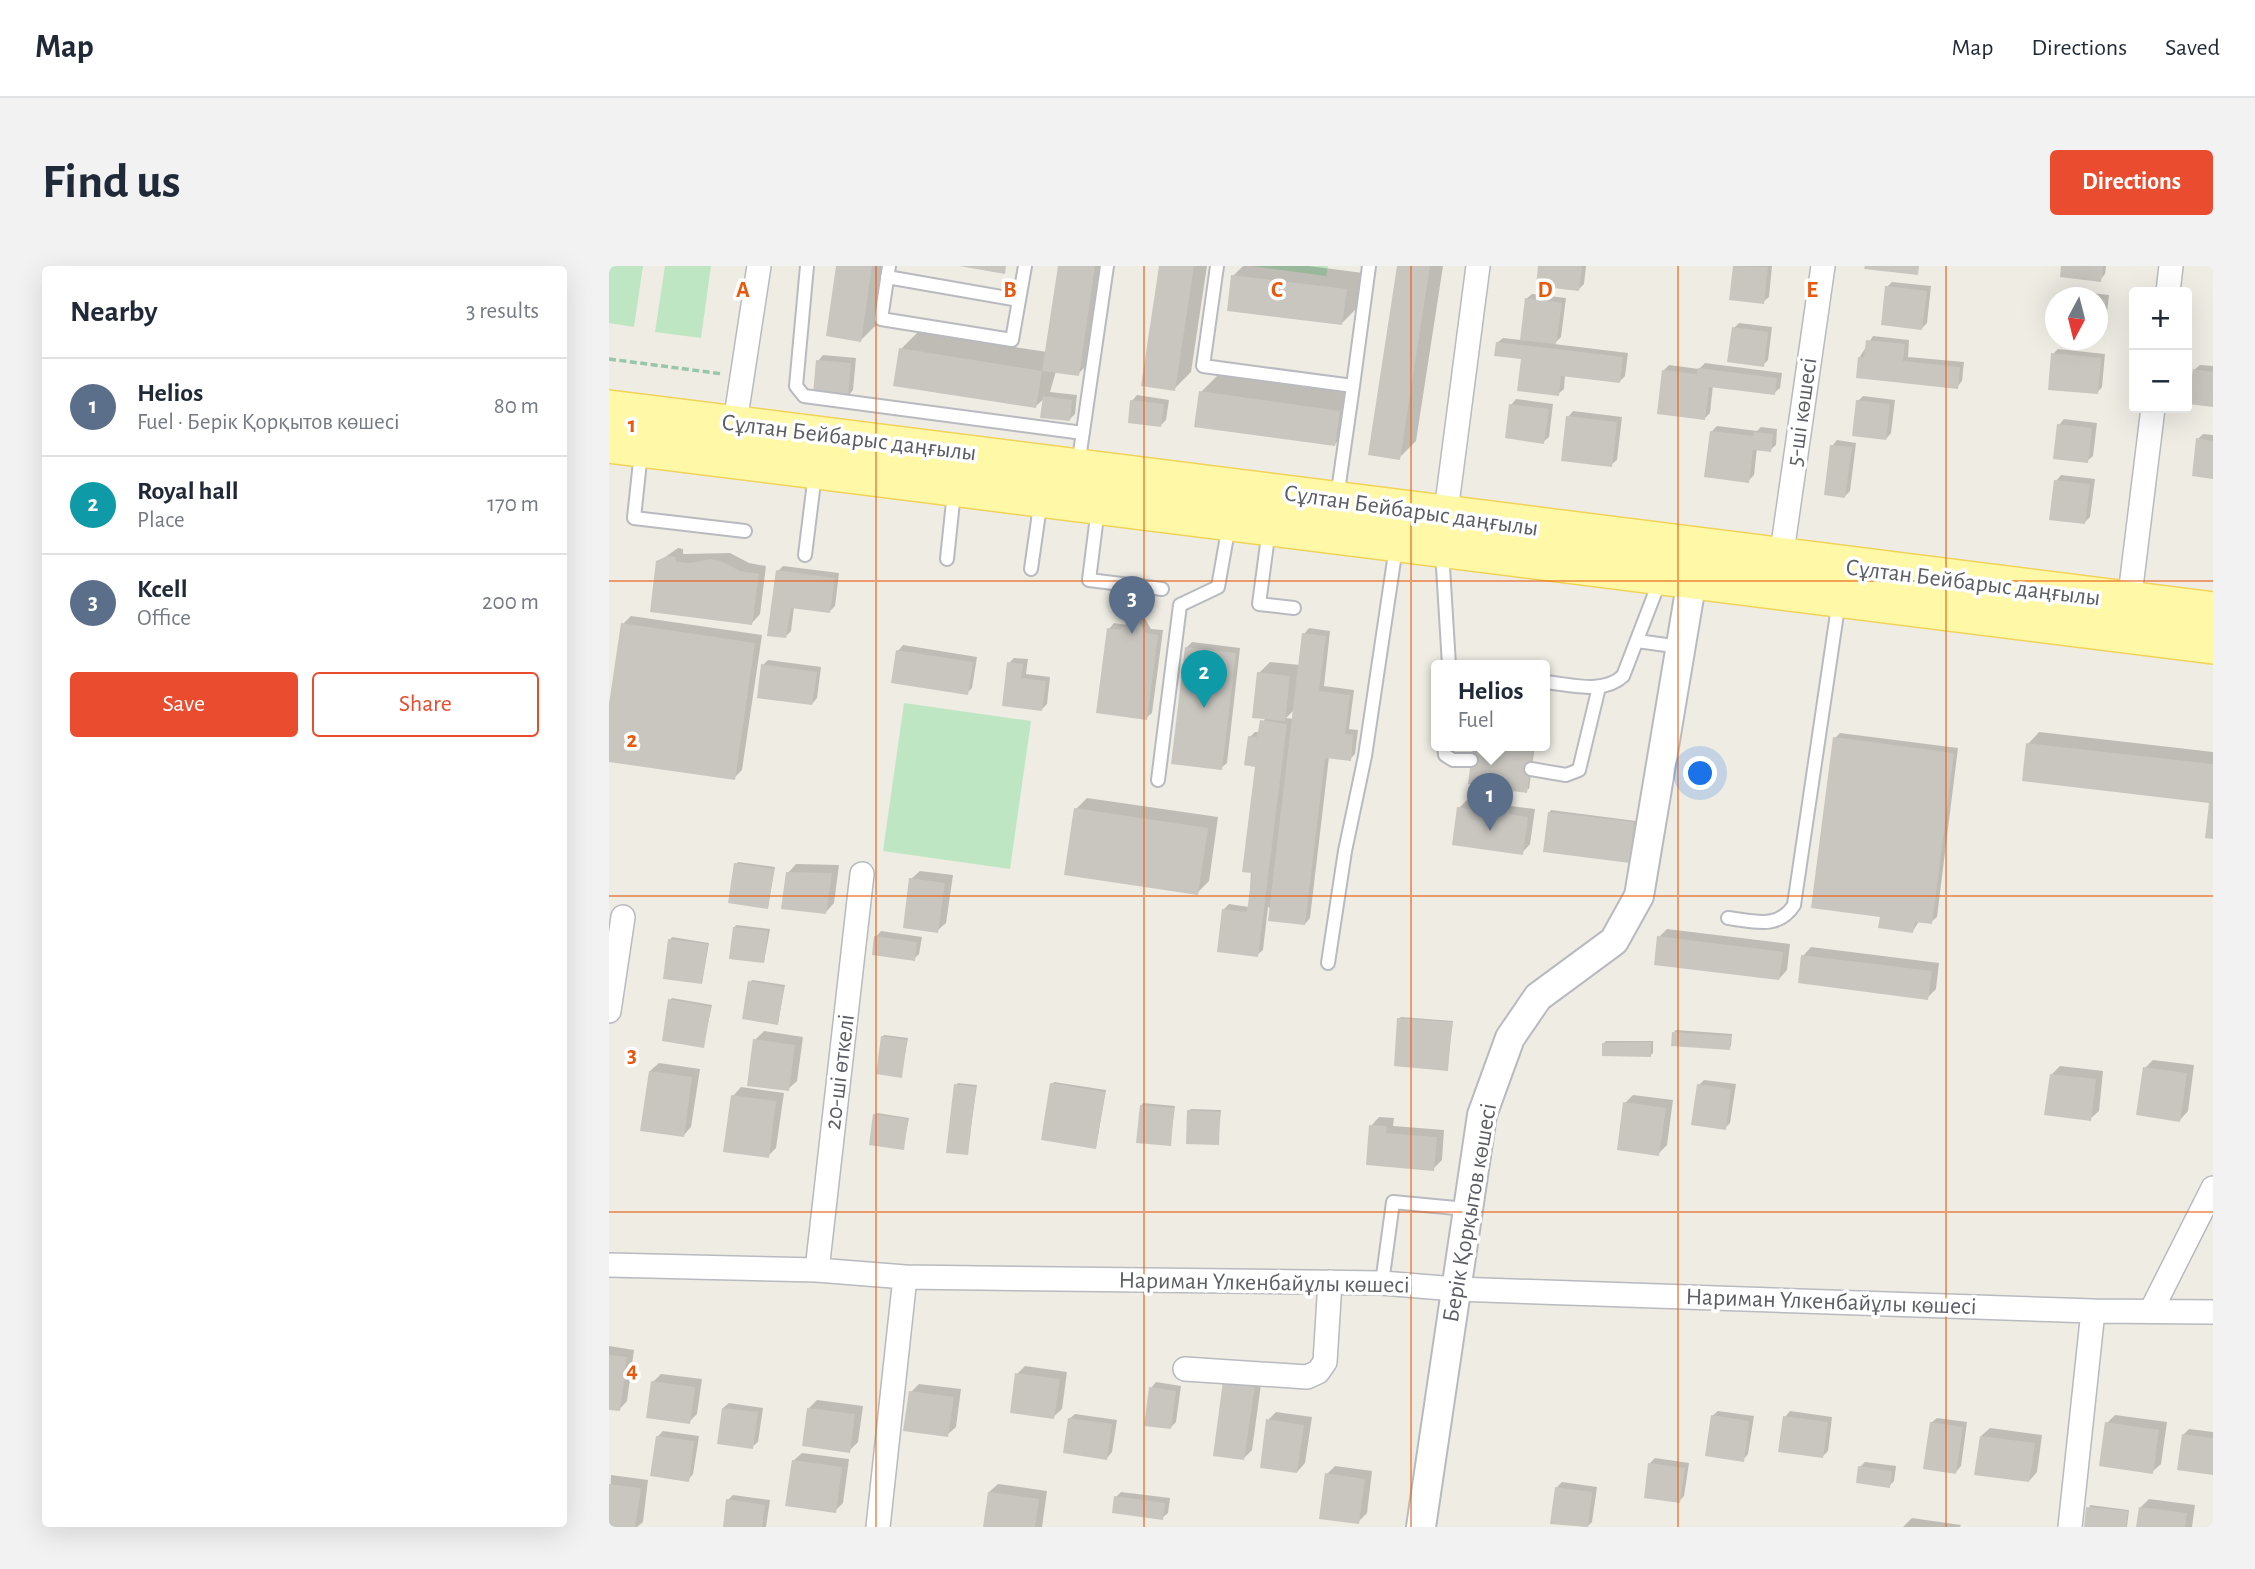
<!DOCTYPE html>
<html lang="en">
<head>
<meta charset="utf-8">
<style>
  :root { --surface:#fff; --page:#f2f2f3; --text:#1f2937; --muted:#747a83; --line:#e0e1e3; --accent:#e94c2e }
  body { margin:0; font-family:"Alegreya Sans",sans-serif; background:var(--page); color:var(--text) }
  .controls { position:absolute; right:21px; top:21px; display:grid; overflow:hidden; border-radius:7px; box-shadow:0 7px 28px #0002 }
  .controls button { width:63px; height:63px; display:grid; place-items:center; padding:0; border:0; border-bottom:2px solid var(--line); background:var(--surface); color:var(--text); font:35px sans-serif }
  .compass { position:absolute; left:1436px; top:21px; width:63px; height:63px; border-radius:50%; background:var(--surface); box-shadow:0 7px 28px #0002; rotate:187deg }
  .you { position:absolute; left:1092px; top:508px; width:24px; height:24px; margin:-18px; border:5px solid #fff; border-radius:50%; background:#1a73e8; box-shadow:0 0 0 10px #1a73e833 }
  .badge { display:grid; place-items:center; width:46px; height:46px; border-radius:50%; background:var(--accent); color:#fff; font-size:23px; font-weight:700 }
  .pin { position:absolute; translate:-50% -58px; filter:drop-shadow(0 2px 4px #0008) }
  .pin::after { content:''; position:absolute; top:37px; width:24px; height:21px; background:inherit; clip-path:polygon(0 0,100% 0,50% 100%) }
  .popup { position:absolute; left:822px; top:394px; width:119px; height:91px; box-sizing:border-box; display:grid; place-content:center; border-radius:7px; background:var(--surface); filter:drop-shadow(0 2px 5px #0005); font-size:23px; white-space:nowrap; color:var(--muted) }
  .popup b { font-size:26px; color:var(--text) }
  .popup::after { content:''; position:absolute; left:50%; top:100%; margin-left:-14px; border:14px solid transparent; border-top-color:var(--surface) }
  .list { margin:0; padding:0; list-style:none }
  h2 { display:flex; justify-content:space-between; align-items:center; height:91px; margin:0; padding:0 28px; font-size:30px }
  h2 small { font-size:23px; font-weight:400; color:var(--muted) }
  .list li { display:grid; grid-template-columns:46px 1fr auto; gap:21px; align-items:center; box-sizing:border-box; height:98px; padding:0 28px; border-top:2px solid var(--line) }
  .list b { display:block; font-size:26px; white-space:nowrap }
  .list p { margin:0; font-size:23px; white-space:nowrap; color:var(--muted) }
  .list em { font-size:23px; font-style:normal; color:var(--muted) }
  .actions { display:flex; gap:14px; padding:21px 28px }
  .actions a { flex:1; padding:16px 0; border:2px solid var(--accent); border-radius:7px; text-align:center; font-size:24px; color:var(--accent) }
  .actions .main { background:var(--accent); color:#fff }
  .map { position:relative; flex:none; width:1604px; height:1261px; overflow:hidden; border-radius:7px }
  header { display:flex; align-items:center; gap:42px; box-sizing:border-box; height:98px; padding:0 35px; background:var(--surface); border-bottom:2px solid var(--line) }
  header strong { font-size:33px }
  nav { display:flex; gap:38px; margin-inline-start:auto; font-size:24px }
  .intro { display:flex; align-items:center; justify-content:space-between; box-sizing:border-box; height:168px; padding:0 42px }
  h1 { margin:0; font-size:49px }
  .button { padding:18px 32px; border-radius:7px; background:var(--accent); color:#fff; font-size:24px; font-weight:700 }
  main { display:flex; gap:42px; padding:0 42px }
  aside { flex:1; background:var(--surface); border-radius:7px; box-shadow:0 7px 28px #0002 }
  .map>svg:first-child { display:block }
  .green { fill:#bfe6c2 }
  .shadow { fill:#0003; fill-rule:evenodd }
  .building { fill:#c9c6c0 }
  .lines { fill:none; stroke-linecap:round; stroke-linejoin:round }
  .service-casing { stroke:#b8babf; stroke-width:16 }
  .minor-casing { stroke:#b8babf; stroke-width:26 }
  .tertiary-casing { stroke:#b8babf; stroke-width:32 }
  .primary-casing { stroke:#f1d359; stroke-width:40 }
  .path { stroke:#98c6a9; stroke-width:3.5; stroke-dasharray:7 3.5; stroke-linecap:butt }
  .service { stroke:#fff; stroke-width:12 }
  .minor { stroke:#fff; stroke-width:23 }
  .tertiary { stroke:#fff; stroke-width:28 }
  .primary { stroke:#fff8a7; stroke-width:37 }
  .grid { fill:none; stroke:#e8590c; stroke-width:2; stroke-opacity:0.55 }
  .labels { text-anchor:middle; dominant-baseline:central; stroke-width:7; stroke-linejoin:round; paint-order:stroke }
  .street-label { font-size:24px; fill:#5b5e64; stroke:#fff }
  .grid-label { font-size:23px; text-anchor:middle; font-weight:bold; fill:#e8590c; stroke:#fff; stroke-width:7; stroke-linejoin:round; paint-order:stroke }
</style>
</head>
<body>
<header>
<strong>Map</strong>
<nav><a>Map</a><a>Directions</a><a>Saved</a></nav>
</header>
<div class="intro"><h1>Find us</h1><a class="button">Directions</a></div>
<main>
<aside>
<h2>Nearby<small>3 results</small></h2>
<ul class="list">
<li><span class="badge" style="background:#5c6f8a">1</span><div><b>Helios</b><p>Fuel · Берік Қорқытов көшесі</p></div><em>80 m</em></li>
<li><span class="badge" style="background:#0f9aa8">2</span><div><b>Royal hall</b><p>Place</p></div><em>170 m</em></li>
<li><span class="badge" style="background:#5c6f8a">3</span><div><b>Kcell</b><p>Office</p></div><em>200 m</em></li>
</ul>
<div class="actions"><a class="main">Save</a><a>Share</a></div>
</aside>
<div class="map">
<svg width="1604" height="1261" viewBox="0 0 1604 1261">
  <rect width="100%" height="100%" fill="#eeece3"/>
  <path class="green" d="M0,0h34l-9,61 -25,-4z
    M56,0h46l-10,72 -46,-6z
    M643,0h76l-2,10z
    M295,437l127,18 -21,148 -127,-18z"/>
  <path class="shadow" d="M229,0h48l-8,57 -17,17z
    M451,0h49l-14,91 -17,17 -22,-3 -6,21 27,3 -2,19 -6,6 -24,-22 -9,8 -135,-57 17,-17 129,20z
    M552,0h46l-16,106 -17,17z
    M634,0h66l54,7 -4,33 -17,17 -109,-47z
    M789,0h45l-27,175 -17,17z
    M931,0h46l-2,18 -5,5z
    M1125,0h38l-3,31 -6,5 -32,-4z
    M1454,0h43l-1,8 -5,6z
    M1283,16l39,4 -4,37 -5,5 -35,-41z
    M1464,25l36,4 -4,35 -5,5 -2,-37h-30z
    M923,28l34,4 -5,39 -7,7 74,9 -3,23 -5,5 -55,-6 -1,14 -6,5 -35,-36 -26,-15 6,-5 18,2 5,-41z
    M1130,57l33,4 -4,33 -5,5 -29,-37z
    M1264,70l36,4 -1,17 56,5 -2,19 -5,6 -98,-29z
    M1449,83l47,5 -3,33 -5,6 -44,-39z
    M214,89l33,3 -3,32 -5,6 -30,-35z
    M1096,97l77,10 -2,15 -6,5 -61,-8 -3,28 -5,5 -41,-48 5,-5 30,4z
    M1591,99l13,1v40l-23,-3 4,-33z
    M609,109l138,19 -4,33 -17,17 -134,-52z
    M528,129l32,5 -3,20 -5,5 -29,-24z
    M1254,130l32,4 -4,33 -5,6 -28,-38z
    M907,133l37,5 -4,33 -6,5 -32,-37z
    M964,145l49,6 -5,43 -6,5 -43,-48z
    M1455,153l33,4 -4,33 -6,5 -28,-36z
    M1108,160l40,5 4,-4 16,2 -1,16 -6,5 -13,-2 -3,27 -6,6 -36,-50z
    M1594,168l10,1v42l-19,-3 4,-35z
    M1228,174l19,3 -6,48 -5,5 -13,-50z
    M1452,209l34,4 -5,38 -5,5 -29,-41z
    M69,282l5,1v5l47,-1 19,10 17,3 -6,48 -8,9 -94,-61z
    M174,300l56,7 -4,33 -6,6 -35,-5 -3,24 -5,5 -8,-65z
    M22,350l131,19 -20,135 -8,8 -125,-18v-44l14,-92z
    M526,351l10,2 6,10 12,1 -11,83 -6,5 -37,-89 5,-6 13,2z
    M700,362l21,3 -6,55 30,4 -5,39 9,1 -3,24 -5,5 -21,-2 -19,161 -5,6 -37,-17 -5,43 -6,5 -33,-46 5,-5 20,3 8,-142 -7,-28 5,-5h5l5,-14 -6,-45 11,-11 30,3 4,-31zM686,443l-1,10 -8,-1z
    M583,376l48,6 -13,115 -6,5 -34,-121z
    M294,379l74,12 -5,31 -5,5 -69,-42z
    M405,392l14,1 -2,15 24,3 -3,27 -5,5 -33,-46z
    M159,394l53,7 -4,31 -5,6 -49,-39z
    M1430,466l174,20v85h-6l4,-36 -183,-57z
    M1231,467l118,15 -21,169 -6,5 -12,-1 -6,10 -31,-15 -47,-178z
    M866,479h60l-6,44h-16l-2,17 24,3 -5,35 -8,9 -63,-45 8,-8 21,3 2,-17z
    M478,532l131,19 -9,64 -12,12 -121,-84z
    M942,544l85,11 -5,38 -2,2 -80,-48z
    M129,596l37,5 -7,40 -32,-43z
    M187,598l43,1 -5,38 -8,9 -38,-39z
    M311,605l33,4 -7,48 -9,8 -26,-52z
    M127,659l34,4 -6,33 -30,-34z
    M1058,663l123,15 -3,26 -8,9 -120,-42z
    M272,665l41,6 -3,17 -5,5 -38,-22z
    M63,671l37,6 -7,40 -32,-43z
    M1202,681l128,16 -3,26 -9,9 -124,-42z
    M143,714l33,5 -7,38 -28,-41z
    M63,732l40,7 -9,41 -33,-46z
    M792,751l52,4 -6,48 -48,-50z
    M1067,764l56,4 -1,12 -2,2 -55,-16z
    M155,765l39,6 -6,44 -9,8 -33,-49z
    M275,769l24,3 -7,38 -19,-39z
    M997,775h47v12l-2,2 -47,-12z
    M1544,794l41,5 -6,46 -8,9 -35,-52z
    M50,797l41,6 -9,58 -8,9 -33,-65z
    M1451,800l43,5 -4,40 -9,8 -39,-44z
    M1095,814l32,4 -6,39 -5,5 -26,-43z
    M445,816l52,8 -10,57 -44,-63z
    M349,817l19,2 -10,68 -11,-68z
    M132,821l43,6 -8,55 -8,8 -35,-60z
    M1024,829l40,5 -6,45 -9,9 -33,-51z
    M534,837l32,3 -5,38 -29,-38z
    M582,843l30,1 -3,33 -30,-32z
    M268,847l32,5 -6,30 -29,-33z
    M770,851l15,1 -1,8 51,4 -2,30 -9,9 -62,-43z
    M0,1080l25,4 -7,51 -8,9 -10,-2z
    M416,1100l42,6 -5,37 -9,8 -36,-43z
    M52,1108l41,5 -5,35 -8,8 -36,-40z
    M653,1111l-10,73 -8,8 -19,-76z
    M547,1116l25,4 -5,36 -6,6 -19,-40z
    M310,1118l42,5 -5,38 -9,8 -36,-43z
    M208,1134l46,6 -5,36 -9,9 -40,-43z
    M120,1137l34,5 -5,34 -6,5 -29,-39z
    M1109,1145l36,5 -6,38 -5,6 -31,-44z
    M1181,1145l42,6 -4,34 -6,6 -37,-40z
    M667,1146l36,5 -7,46 -8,9 -29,-52z
    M466,1148l42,6 -5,32 -5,6 -38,-39z
    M1506,1149l52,7 -6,42 -9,8 -45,-49z
    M1328,1152l30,4 -6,44 -5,6 -25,-49z
    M1381,1162l52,7 -5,37 -8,9 -48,-45z
    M1580,1163l24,3v41l-34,-5 5,-34z
    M54,1165l36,5 -6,38 -5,6 -31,-43z
    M193,1187l47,6 -6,44 -8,8 -42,-50z
    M1046,1192l34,5 -5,33 -5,5 -29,-38z
    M1256,1196l31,4 -2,15 -5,5 -29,-19z
    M726,1200l37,5 -5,42 -9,9 -31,-48z
    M2,1209l37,5 -5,42 -6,5 -28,-1z
    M953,1216l35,5 -5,35 -5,5 -35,-5 5,-35z
    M389,1218l49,7 -5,36h-58l5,-35z
    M512,1226l49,6 -2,15 -6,5 -46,-21z
    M124,1229l37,5 -4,27h-42l4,-27z
    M1540,1233l46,6 -3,22h-54l3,-20z
    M1481,1239l39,5 -2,17h-41z
    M1303,1252l49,7 -1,2h-57z"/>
  <path class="building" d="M227,0h36l-11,76 -35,-6z
    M350,0h47l-1,8z
    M449,0h37l-16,110 -37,-5z
    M550,0h35l-19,125 -34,-5z
    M788,0h33l-30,194 -32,-5z
    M929,0h44l-3,25 -43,-5z
    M1124,0l35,1 -4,37 -35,-4z
    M1256,0h54l-1,9 -54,-6z
    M1452,0h42l-2,16 -41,-5z
    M622,9l116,14 -5,36 -115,-14z
    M1276,20l42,5 -5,39 -41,-5z
    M916,32l37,5 -6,41 -36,-4z
    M1489,33l7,1 -5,37h-2z
    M1123,61l36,5 -4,35 -37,-5z
    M1257,74l39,4 -2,17 57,6 -2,22 -102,-11 2,-21h6z
    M887,76l127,15 -3,26 -59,-7 -2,20 -42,-5 4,-32 -27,-3z
    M290,82l143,23 -6,37 -143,-22z
    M1442,87l50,5 -3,36 -50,-4z
    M207,94l35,3 -3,34 -35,-3z
    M1089,102l79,10 -2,17 -66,-8 -4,33 -48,-6 5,-44 35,4z
    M1584,103l20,3v35l-25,-3z
    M590,125l141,20 -5,35 -141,-19z
    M434,130l29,4 -2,21 -30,-3z
    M521,134l34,4 -3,23 -33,-4z
    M1247,134l34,4 -4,36 -34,-4z
    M900,138l40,5 -5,35 -39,-6z
    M957,150l51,6 -5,45 -51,-6z
    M1448,158l35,4 -4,35 -35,-4z
    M1101,165l44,5v-4l19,2 -2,18 -18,-2 -4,33 -45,-6z
    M1587,172l17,3v38l-21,-3z
    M1221,179l22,2 -7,51 -21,-3z
    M1445,214l36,4 -5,40 -36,-4z
    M59,290l7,1 1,5 15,1 19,-4 11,2 19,10 19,3 -7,51 -102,-13 6,-51z
    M167,304l59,8 -5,35 -39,-5 -5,30 -19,-2z
    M519,355l12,3 6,9 12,2 -11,85 -51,-7 11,-85 13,2z
    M12,357l134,20 -20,137 -126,-18v-58z
    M693,367l24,3 -7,55 31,4 -5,39 8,1 -2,26 -26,-3 -20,167 -37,-4z
    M576,381l51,6 -14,117 -51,-6z
    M287,384l77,12 -5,33 -77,-12z
    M398,396l16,2 -2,14 25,3 -4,30 -40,-5z
    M152,398l56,8 -5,33 -55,-7z
    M648,406l33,4 -5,45 -33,-3z
    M651,454l27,4 -29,233 -41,-5 5,-43 25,3 5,-39 -10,-1 13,-105 -11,-2 4,-29 9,1z
    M1224,471l121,16 -22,171 -17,-2 -2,11 -35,-5 2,-11 -69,-9z
    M1417,477l187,21v75l-8,-1 4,-35 -187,-22z
    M864,479h61l-7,48 -15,-2 -3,23 19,3 -5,38 -71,-10 5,-38 28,4 3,-24 -20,-3z
    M465,542l134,20 -10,67 -134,-20z
    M939,546l86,10 -4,41 -87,-11z
    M125,597l40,6 -6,40 -40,-6z
    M177,606l46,1 -6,41 -45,-5z
    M300,612l36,5 -7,50 -35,-5z
    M124,661l35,4 -4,32 -35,-4z
    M265,670l43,6 -2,19 -43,-6z
    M1048,670l126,16 -4,28 -125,-15z
    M59,673l40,5 -6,40 -39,-5z
    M1192,689l131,16 -4,29 -130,-17z
    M139,715l36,6 -6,38 -36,-6z
    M59,733l43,8 -7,41 -42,-7z
    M788,752l55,4 -4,49 -54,-5z
    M1063,766l59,4 -1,14 -59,-4z
    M272,770l26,4 -5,38 -26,-4z
    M144,773l42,6 -6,46 -42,-5z
    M1042,776v15l-49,-1v-13z
    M1534,801l44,6 -7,49 -44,-7z
    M40,805l43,6 -8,60 -44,-6z
    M1441,808l46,5 -5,42 -47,-6z
    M441,817l55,9 -9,57 -55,-9z
    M345,818l22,3 -8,68 -22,-2z
    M1088,818l34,5 -5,41 -35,-5z
    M122,829l45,6 -7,57 -46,-6z
    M1014,836l43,6 -7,48 -42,-6z
    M531,839l34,3 -3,38 -35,-3z
    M578,844l33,2 -1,33 -33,-1z
    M264,848l35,5 -4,31 -35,-5z
    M760,859l18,1 -1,7 51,4 -3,34 -68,-6z
    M0,1089l18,2 -7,54 -11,-1z
    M406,1107l45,6 -6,40 -44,-6z
    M42,1115l44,6 -5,37 -44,-6z
    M614,1115l32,4 -11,75 -31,-4z
    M540,1121l27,4 -5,38 -27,-3z
    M300,1125l45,6 -6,40 -45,-6z
    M113,1142l36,4 -5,37 -36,-5z
    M198,1142l48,6 -5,39 -48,-7z
    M1102,1149l38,6 -5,41 -39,-6z
    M1174,1150l45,6 -5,36 -45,-6z
    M459,1152l44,6 -5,36 -44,-7z
    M657,1153l38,6 -7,48 -37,-5z
    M1321,1156l33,5 -7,47 -33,-5z
    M1496,1156l54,8 -6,44 -54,-8z
    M1573,1168l31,4v37l-36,-5z
    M47,1170l38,5 -5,41 -39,-6z
    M1371,1170l55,7 -6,39 -55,-7z
    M183,1194l50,7 -6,46 -51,-7z
    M1039,1197l37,5 -5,35 -36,-5z
    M1249,1200l34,5 -2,17 -34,-5z
    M716,1207l40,6 -6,45 -40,-5z
    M0,1218l32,4 -6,39h-26z
    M946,1221l37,5 -4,35 -38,-3z
    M379,1226l51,7 -4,28h-52z
    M505,1230l51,7 -2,17 -51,-7z
    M117,1233l39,6 -3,22h-39z
    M1477,1241l42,4 -2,16h-42z
    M1530,1241l48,6 -2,14h-49z"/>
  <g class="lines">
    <g class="service-casing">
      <path id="service" d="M198,0l-11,120 8,10 279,37
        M280,0l-8,53 131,21 13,-74
        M608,0l-14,100 150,20 -16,112
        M278,11l132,23
        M744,120l16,-120
        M32,186l-7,66 111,13
        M469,200l29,-200
        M489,242l-9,72 73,9
        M660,263l-10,75 35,4
        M833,285l7,114
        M196,289l10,-81
        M338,293l7,-67
        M422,303l10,-70
        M1028,375l44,6
        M935,416c27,2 58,13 79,-6l37,-96
        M835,479l1,10 8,5h18
        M922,503l35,6 13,-5 20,-83
        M549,514l22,-175 38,-18 11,-62
        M1119,652c26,3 50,12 66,-13l45,-305
        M719,697l17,-112 20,-95 31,-209
        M773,1017l11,-81 73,7"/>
    </g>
    <g class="minor-casing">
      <path id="minor" d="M1559,26l3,-26
        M124,170l26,-170
        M835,261l34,-261
        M1172,293l42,-293
        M1520,337l24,-195
        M0,745l14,-94
        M0,999l208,5 88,7 477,6 73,6 638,22 120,1
        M208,1004l45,-396
        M1542,1045l62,-123
        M576,1103l122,8 11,-5 7,-10 5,-80
        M269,1261l27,-250
        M1461,1261l23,-216"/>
    </g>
    <g class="tertiary-casing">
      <path id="tertiary" d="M812,1261l61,-412 28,-77 28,-41 76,-56 25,-45 53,-317"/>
    </g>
    <g class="primary-casing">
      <path id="primary" d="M0,143l1604,202
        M0,178l1604,201"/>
    </g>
    <path class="path" d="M0,93l114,15"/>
    <use href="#service" class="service"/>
    <use href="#minor" class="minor"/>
    <use href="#tertiary" class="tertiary"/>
    <use href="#primary" class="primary"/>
  </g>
  <path class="grid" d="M267,0v1261M535,0v1261M802,0v1261M1069,0v1261M1337,0v1261M0,315h1604M0,630h1604M0,946h1604"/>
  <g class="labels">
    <g class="street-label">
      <text transform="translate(1193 146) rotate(-82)">5-ші көшесі</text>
      <text transform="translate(240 172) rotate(7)">Сұлтан Бейбарыс даңғылы</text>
      <text transform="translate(802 245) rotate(8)">Сұлтан Бейбарыс даңғылы</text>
      <text transform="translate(1364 317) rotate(7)">Сұлтан Бейбарыс даңғылы</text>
      <text transform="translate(231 806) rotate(-83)">20-ші өткелі</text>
      <text transform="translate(861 947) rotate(-80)">Берік Қорқытов көшесі</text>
      <text transform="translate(655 1017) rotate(1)">Нариман Үлкенбайұлы көшесі</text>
      <text transform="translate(1222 1036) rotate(2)">Нариман Үлкенбайұлы көшесі</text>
    </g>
  </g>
  <g class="grid-label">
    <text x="134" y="31">A</text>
    <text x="401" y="31">B</text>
    <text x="668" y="31">C</text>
    <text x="936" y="31">D</text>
    <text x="1203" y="31">E</text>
    <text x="23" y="166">1</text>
    <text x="23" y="481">2</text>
    <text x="23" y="796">3</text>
    <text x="23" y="1111">4</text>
  </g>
</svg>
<div class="controls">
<button>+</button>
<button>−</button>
</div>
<svg class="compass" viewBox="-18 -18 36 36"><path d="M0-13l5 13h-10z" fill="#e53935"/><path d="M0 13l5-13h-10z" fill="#747a83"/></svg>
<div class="you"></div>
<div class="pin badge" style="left:881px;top:565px;background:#5c6f8a">1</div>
<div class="popup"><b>Helios</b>Fuel</div>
<div class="pin badge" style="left:595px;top:442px;background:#0f9aa8">2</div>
<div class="pin badge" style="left:523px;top:368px;background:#5c6f8a">3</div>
</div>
</main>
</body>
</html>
